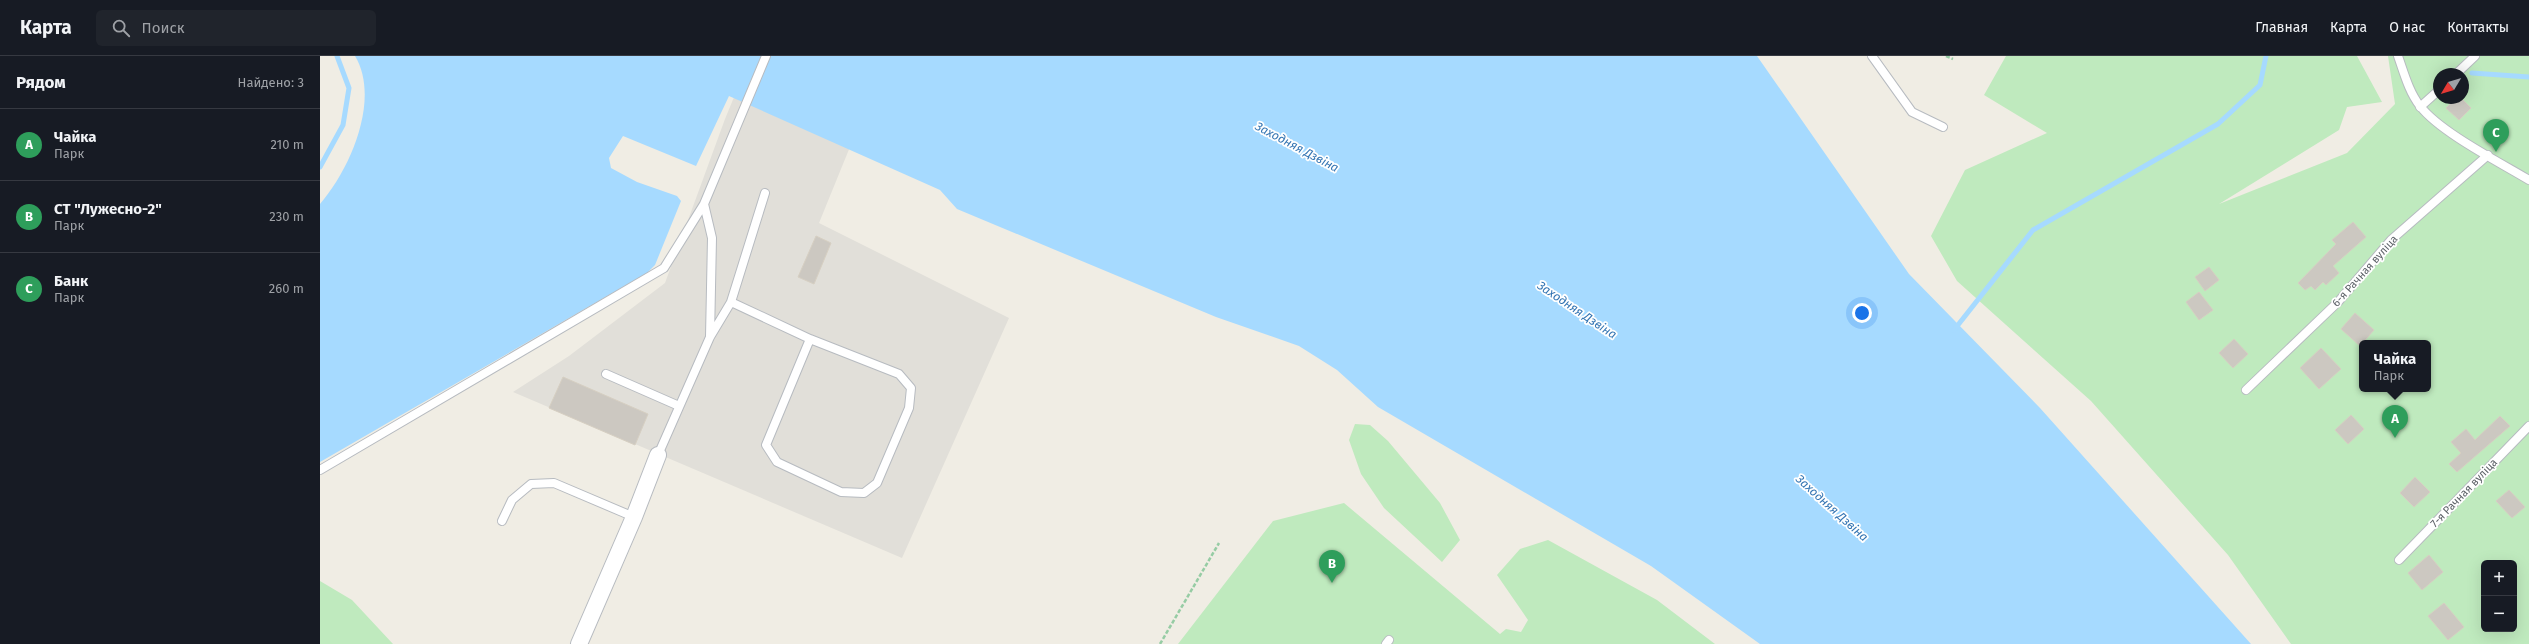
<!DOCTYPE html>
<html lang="ru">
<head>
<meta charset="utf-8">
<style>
  :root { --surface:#171b24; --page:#20242c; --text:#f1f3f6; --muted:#9ea1a6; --line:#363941; --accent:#fc2a1f }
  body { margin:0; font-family:"Fira Sans",sans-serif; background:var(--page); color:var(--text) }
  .controls { position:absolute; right:12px; bottom:12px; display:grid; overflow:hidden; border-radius:6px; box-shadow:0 4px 16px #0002 }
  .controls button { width:36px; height:36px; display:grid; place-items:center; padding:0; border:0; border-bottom:1px solid var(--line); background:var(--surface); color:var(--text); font:20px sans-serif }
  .compass { position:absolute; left:2113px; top:12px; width:36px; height:36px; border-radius:50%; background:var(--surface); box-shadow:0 4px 16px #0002; rotate:232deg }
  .you { position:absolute; left:1542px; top:257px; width:14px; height:14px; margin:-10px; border:3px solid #fff; border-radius:50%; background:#1a73e8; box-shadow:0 0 0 6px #1a73e833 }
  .badge { display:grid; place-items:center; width:26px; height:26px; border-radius:50%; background:var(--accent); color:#fff; font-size:13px; font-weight:700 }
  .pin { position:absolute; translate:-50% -33px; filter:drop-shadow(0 1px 2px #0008) }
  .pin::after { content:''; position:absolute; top:21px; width:14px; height:12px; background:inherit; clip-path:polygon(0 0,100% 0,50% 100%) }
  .popup { position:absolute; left:2039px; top:284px; width:72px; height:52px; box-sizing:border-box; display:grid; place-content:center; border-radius:6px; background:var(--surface); filter:drop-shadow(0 1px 3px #0005); font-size:13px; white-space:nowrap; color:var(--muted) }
  .popup b { font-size:15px; color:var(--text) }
  .popup::after { content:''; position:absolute; left:50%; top:100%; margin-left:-8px; border:8px solid transparent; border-top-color:var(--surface) }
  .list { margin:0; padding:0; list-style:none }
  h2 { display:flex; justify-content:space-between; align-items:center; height:52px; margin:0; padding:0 16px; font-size:17px }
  h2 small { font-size:13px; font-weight:400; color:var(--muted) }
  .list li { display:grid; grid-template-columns:26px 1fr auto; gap:12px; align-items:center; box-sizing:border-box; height:72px; padding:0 16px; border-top:1px solid var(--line) }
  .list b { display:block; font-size:15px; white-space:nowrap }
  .list p { margin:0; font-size:13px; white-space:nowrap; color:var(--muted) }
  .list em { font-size:13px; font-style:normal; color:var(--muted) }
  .icon { flex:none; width:22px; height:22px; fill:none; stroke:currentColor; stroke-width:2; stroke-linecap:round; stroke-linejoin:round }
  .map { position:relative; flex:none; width:2209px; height:588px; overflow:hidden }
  header { display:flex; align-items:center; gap:24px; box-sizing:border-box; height:56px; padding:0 20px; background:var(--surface); border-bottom:1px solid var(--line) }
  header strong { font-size:19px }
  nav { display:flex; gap:22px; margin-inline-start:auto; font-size:14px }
  .search { width:280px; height:36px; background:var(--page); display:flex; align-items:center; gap:10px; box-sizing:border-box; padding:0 14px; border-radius:6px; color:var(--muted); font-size:15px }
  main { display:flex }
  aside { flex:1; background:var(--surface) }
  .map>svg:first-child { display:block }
  .industrial { fill:#e1dfd9 }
  .green { fill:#bfeabe; fill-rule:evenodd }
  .water { fill:#a6daff }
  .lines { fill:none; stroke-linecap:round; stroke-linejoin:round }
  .stream { stroke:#a6daff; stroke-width:5 }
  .building { fill:#ccc8c1; stroke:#d6cfc2 }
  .lane-casing { stroke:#b7bbc0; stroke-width:10 }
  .street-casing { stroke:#b7bbc0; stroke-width:18 }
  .path { stroke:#96cca4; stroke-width:2.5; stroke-dasharray:4 2; stroke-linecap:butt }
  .lane { stroke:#fff; stroke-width:8 }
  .street { stroke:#fff; stroke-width:16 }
  .labels { text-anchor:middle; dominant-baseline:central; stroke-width:3.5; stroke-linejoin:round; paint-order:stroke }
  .street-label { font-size:11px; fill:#5c6167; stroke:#fff }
  .water-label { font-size:12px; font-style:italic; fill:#3475b3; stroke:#fff }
</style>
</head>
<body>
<header>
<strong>Карта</strong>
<div class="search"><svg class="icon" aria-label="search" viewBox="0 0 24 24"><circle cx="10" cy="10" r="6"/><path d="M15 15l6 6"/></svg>Поиск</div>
<nav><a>Главная</a><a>Карта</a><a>О нас</a><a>Контакты</a></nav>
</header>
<main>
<aside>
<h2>Рядом<small>Найдено: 3</small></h2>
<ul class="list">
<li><span class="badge" style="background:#2e9e5b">A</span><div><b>Чайка</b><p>Парк</p></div><em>210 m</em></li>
<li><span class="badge" style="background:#2e9e5b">B</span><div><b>СТ &quot;Лужесно-2&quot;</b><p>Парк</p></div><em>230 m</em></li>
<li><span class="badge" style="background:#2e9e5b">C</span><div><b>Банк</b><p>Парк</p></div><em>260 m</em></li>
</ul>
</aside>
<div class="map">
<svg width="2209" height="588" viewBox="0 0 2209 588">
  <rect width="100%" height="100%" fill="#f0ede4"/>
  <path class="industrial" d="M431,0h136l-68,167 190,95 -107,240 -389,-166 56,-36 96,-73 60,-164z"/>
  <path class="green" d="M1686,0h351l25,46 -35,5 -8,23 -120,74 128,-51 48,-49 -7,-48h141v588h-238l-63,-89 -137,-154 -134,-120 -26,-45 34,-66 82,-37 -63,-38zM2119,18h24v24h-24zM2042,287h66v46h-66zM2164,507h30v66h-30z
    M1035,368l15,1 18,16 52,62 20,37 -18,22 -58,-54 -23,-34 -12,-34z
    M1024,447l156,131 6,-5 15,3 7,-12 -31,-45 23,-26 28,-9 109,60 58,44h-537l95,-123z
    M0,525l32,19 41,44h-73z"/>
  <path class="water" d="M35,0h1402l152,218 131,134 211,236h-491l-109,-78 -273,-159 -41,-37 -38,-24 -83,-29 -259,-108 -17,-19 -211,-94 -33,70 -73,-30 -14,22 2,10 26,14 40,14 4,5 -26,64 -8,8 -327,189v-258c30,-34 61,-105 35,-148z"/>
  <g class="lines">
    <path class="stream" d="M2152,17l57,4
      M0,111l23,-42 6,-37 -12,-32
      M1634,274l79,-100 185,-106 42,-39 6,-29"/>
  </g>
  <path class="building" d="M2136,42h5l10,10 -12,12 -13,-12z
    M2033,166l13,15 -33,29 6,7 -13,12 -3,-3 -8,8 -4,-4 -6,4 -7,-7 38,-39 -4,-4z
    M496,180l15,7 -17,41 -16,-7z
    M1889,211l10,13 -14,11 -10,-14z
    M1879,236l14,18 -14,10 -13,-18z
    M2035,257l19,17 -14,16 -19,-17z
    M1914,283l14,15 -15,14 -14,-15z
    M2001,292l20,21 -22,20 -19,-21z
    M243,321l85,37 -13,31 -86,-37z
    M2031,359l13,14 -16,15 -13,-14z
    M2180,360l10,10 -53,46 -8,-8 12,-11 -10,-11 15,-13 9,11z
    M2095,421l15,15 -16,15 -14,-14z
    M2189,434l16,17 -13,11 -16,-17z
    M2109,499l14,17 -21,18 -14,-17z
    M2124,547l20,24 -16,13 -20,-24z"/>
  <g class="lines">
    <g class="lane-casing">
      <path id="lane" d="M1552,0l40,56 31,15
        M2078,0c6,17 11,36 22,50 20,26 79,56 109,74
        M2136,18l19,-18
        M2100,51l19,-17
        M411,246l79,37 89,35 12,14 -2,20 -32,75 -13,10 -23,-1 -64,-30 -11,-17 44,-106
        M390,281l2,-99 -8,-34 62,-148
        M286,318l73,32
        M1926,334l92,-88 53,-62 97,-85
        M338,399l52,-118 21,-35 34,-109
        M0,414l344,-202 40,-64
        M182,465l10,-21 19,-16 23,-1 80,34
        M2079,504l130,-134
        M1066,588l3,-4"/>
    </g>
    <g class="street-casing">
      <path id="street" d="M259,588l55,-127 24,-62"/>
    </g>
    <path class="path" d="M1626,0l7,3
      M840,588l59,-101"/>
    <use href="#lane" class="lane"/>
    <use href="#street" class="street"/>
  </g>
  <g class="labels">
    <g class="street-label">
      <text transform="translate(2045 215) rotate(-48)">6-я Рачная вуліца</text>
      <text transform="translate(2144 437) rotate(-46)">7-я Рачная вуліца</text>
    </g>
    <g class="water-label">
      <text transform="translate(977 91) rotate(28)">Заходняя Дзвіна</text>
      <text transform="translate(1257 254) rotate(34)">Заходняя Дзвіна</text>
      <text transform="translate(1512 452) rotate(42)">Заходняя Дзвіна</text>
    </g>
  </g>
</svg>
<div class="controls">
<button>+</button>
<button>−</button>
</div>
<svg class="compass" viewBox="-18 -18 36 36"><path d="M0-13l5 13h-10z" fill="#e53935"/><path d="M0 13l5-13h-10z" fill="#9ea1a6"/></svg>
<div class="you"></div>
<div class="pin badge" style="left:2075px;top:382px;background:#2e9e5b">A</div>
<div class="popup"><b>Чайка</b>Парк</div>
<div class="pin badge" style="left:1012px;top:527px;background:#2e9e5b">B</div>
<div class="pin badge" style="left:2176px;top:96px;background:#2e9e5b">C</div>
</div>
</main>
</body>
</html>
